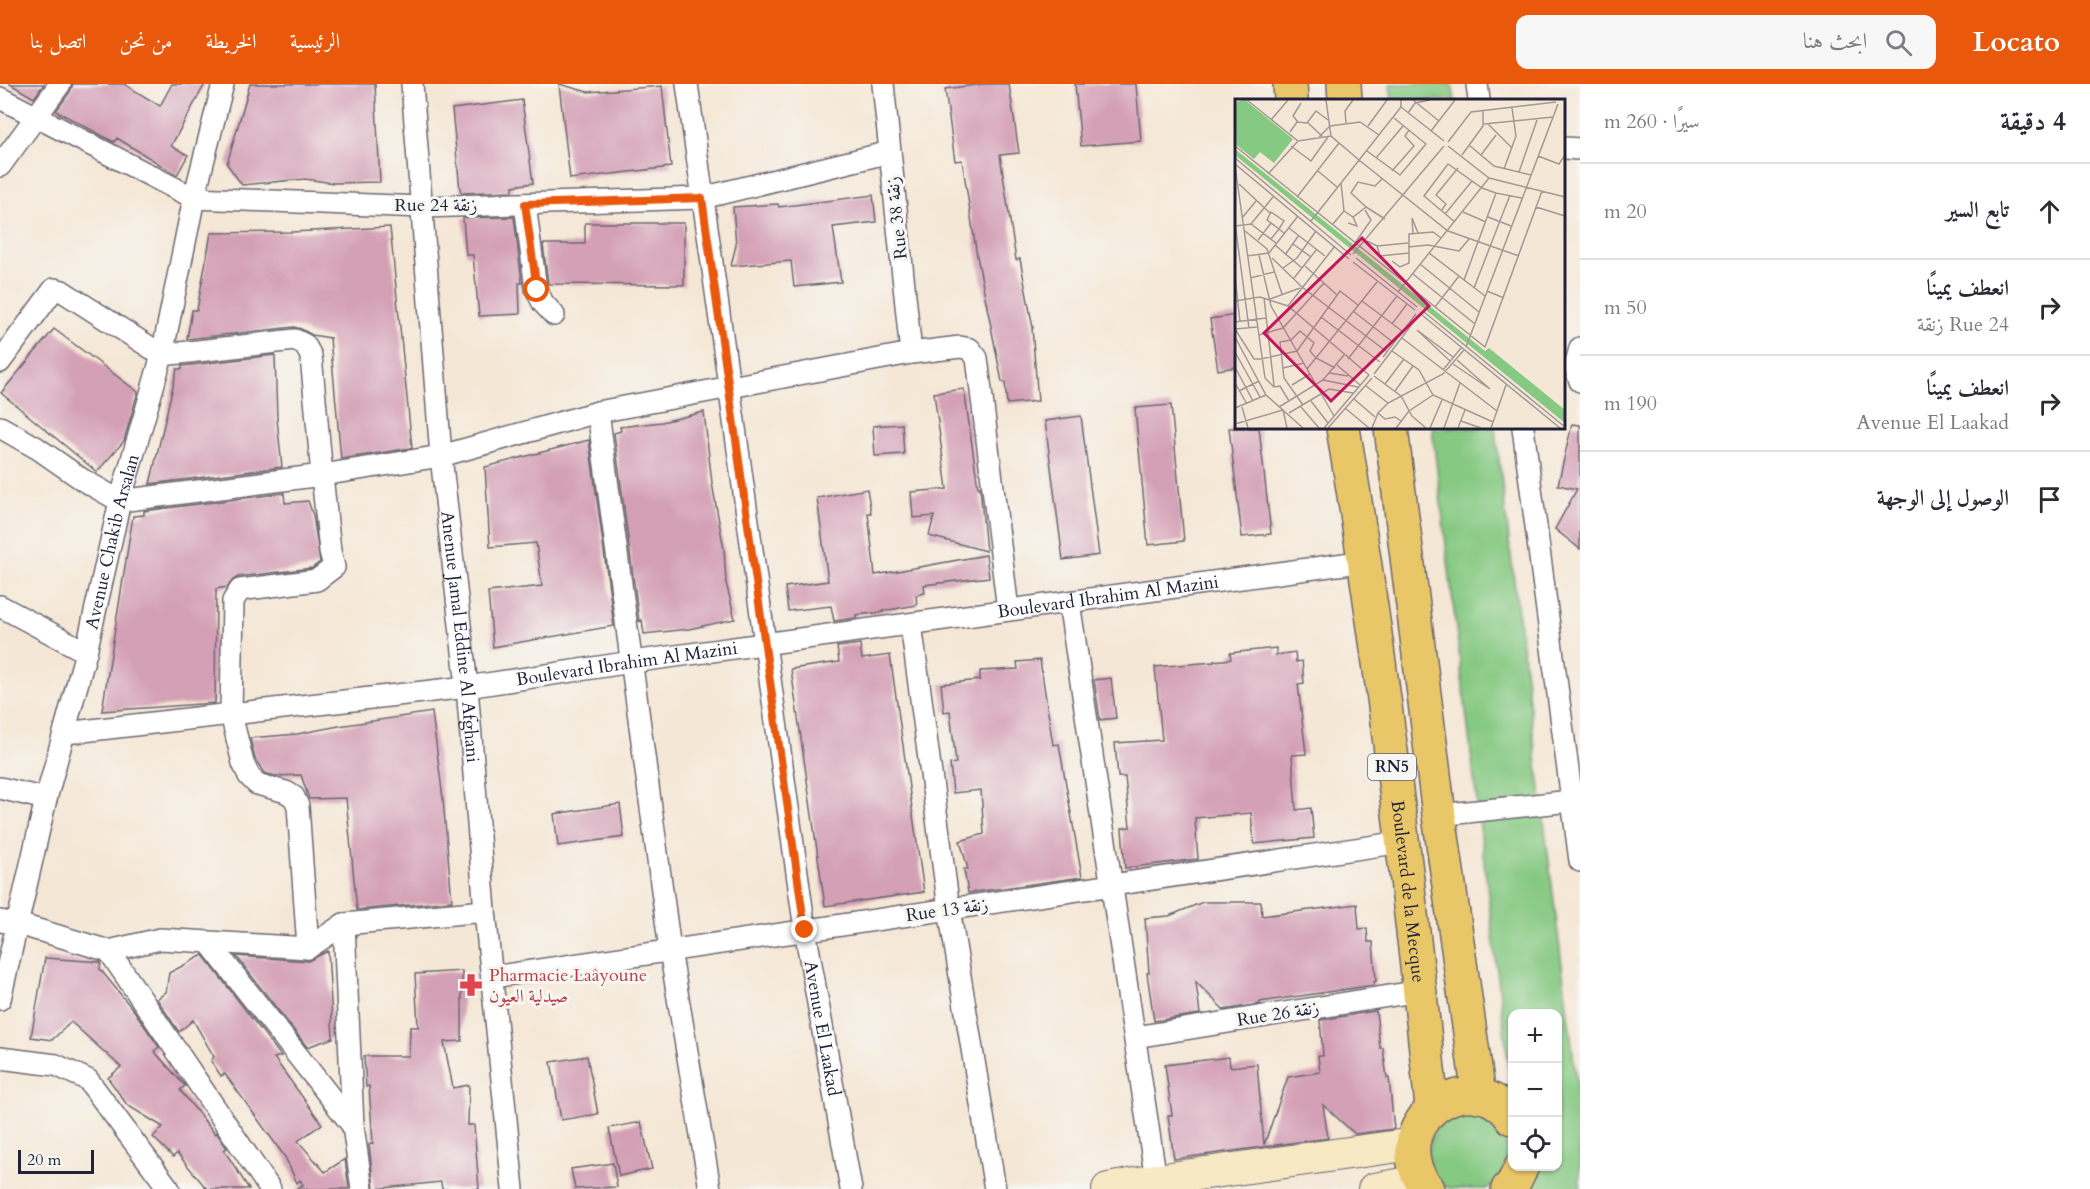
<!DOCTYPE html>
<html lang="ar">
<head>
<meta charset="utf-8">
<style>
  :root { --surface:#fff; --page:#f7f7f7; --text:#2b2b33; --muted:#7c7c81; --line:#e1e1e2; --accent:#ea580c }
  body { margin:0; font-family:Cardo,Amiri,serif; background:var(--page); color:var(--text); direction:rtl }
  .controls { position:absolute; right:18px; bottom:18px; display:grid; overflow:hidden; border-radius:12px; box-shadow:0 2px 4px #0004 }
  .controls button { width:54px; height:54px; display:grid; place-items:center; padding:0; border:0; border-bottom:2px solid var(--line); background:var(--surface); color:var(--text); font:30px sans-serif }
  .scale { position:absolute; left:18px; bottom:15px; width:76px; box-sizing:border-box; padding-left:6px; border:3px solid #22223b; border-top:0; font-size:16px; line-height:21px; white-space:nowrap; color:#22223b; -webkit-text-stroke:4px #f6f6f2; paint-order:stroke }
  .stop { position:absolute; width:18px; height:18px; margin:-14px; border:4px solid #ea580c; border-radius:50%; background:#fff }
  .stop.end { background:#ea580c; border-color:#fff; box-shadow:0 2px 6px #0008 }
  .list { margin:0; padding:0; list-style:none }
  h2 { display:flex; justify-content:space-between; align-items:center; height:78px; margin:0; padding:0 24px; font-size:26px }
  h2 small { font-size:20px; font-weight:400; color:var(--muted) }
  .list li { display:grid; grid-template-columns:39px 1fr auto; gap:18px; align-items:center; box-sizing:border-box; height:96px; padding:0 24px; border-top:2px solid var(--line) }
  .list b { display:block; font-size:22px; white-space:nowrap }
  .list p { margin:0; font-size:20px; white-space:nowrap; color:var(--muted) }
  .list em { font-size:20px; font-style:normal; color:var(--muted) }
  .icon { flex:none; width:33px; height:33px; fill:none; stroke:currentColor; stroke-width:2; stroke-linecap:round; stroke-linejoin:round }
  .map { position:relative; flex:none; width:1580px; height:1105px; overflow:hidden; direction:ltr }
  header { display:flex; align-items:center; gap:36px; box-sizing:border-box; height:84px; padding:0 30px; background:var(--accent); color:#fff }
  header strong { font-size:28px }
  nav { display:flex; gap:33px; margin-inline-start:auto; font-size:21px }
  .search { width:420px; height:54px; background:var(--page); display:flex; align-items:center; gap:15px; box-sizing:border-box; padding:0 21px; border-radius:12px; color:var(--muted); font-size:22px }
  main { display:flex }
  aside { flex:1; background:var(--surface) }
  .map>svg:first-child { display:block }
  .green { fill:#86c982; stroke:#54765e; stroke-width:1.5 }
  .building { fill:#d4a0b6 }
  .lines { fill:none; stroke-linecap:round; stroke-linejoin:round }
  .minor-casing { stroke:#6c6771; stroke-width:24 }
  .secondary-casing { stroke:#6c6771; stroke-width:34 }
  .primary-casing { stroke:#6c6771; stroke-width:36 }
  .minor { stroke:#fff; stroke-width:21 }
  .secondary { stroke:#f6e9c3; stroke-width:32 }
  .primary { stroke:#e9c769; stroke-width:33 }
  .route { stroke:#ea580c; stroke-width:8 }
  .labels { text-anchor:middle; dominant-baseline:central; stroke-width:6; stroke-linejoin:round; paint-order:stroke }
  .shield { fill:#f6f6f2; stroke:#626272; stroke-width:1.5 }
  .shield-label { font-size:16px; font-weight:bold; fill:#22223b }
  .street-label { font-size:18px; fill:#22223b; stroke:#f6f6f2 }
  .health-label { font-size:18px; fill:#be3a42; stroke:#f6f6f2; text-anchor:start }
  .inset-road { fill:none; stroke:#a19897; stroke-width:1.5 }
  .view { fill:#c2185b; fill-opacity:0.15; stroke:#c2185b; stroke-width:3 }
  .inset-edge { fill:none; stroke:#22223b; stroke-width:3 }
</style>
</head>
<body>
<header>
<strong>Locato</strong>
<div class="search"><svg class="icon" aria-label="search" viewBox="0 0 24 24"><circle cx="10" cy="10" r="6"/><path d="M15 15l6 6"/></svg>ابحث هنا</div>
<nav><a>الرئيسية</a><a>الخريطة</a><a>من نحن</a><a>اتصل بنا</a></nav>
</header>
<main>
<aside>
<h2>4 دقيقة<small>سيرًا · 260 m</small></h2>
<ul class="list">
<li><svg class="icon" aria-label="ahead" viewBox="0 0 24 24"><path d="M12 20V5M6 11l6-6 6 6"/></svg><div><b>تابع السير</b></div><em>20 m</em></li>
<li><svg class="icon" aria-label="right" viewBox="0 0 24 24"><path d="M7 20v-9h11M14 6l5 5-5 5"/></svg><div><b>انعطف يمينًا</b><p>Rue 24 زنقة</p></div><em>50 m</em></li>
<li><svg class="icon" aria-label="right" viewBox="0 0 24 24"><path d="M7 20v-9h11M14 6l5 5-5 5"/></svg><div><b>انعطف يمينًا</b><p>Avenue El Laakad</p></div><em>190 m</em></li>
<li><svg class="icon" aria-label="arrive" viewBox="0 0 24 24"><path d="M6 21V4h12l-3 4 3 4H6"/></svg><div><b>الوصول إلى الوجهة</b></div></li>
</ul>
</aside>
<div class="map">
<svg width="1580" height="1105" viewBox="0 0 1580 1105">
  <rect width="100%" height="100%" fill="#f6f6f2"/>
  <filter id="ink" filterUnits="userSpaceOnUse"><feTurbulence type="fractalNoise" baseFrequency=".0167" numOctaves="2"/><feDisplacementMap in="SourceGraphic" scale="12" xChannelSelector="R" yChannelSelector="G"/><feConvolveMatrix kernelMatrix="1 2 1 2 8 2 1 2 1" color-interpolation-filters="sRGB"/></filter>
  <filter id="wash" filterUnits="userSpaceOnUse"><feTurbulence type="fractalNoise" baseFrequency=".008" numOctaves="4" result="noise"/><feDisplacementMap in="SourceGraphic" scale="24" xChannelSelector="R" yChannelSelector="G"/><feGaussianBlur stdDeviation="1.35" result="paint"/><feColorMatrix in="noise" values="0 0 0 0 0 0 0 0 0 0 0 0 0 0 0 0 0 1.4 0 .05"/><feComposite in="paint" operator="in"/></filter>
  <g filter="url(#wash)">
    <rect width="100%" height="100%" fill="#f5e7d5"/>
    <path class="green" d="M1390,0h62l3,16h-63z
      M1432,344h63l85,682v79h-56l-3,-22 37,-1v-152h-46v81z
      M1475,1030c5,3 13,5 17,8 23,18 18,54 -6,67 -10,0 -29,0 -37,-1 -32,-14 -24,-64 7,-73 6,-1 13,-1 19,-1z"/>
    <g id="blocks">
      <path class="building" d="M10,0h34l-10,14z
        M73,0h51l36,22 12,-22h33l-34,62 17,9 -11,20 -60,-37 -3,4 -58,-31 14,-19z
        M250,0h125l5,98 -46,1 -29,-4 -63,6 -15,-21z
        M559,0l29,8 74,-6 9,81 -101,12z
        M983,0h26l10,69 -19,2 16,105 4,-1 13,69h-1l6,73 -31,3 -2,-22h-3l-25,-126 -15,-96 -7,1 -10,-72z
        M1075,0h61l5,57 -60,5z
        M522,16l11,83 -20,3v5l-51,2 -2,-3 -8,-81z
        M873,111l3,27 -43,5 8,55 -47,5 -3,-26 -60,5 5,-21 -3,-38 45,-3 1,3z
        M514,133l8,66h-3l1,31 -41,2 -6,-61h-7l-3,-37z
        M585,139h99v62l-136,-1 -5,-40h42z
        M390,143l22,221 -71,11 -11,-121 -18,-3 -11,-6 -7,-2 -107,12 5,-29h5l14,-77 81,-1z
        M1236,231v52l-18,3 -8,-51z
        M54,245l84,63 -14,49 -27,31 -96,-79z
        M275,271l2,64 5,48 -132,17 27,-115h5v-3z
        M964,305l14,98h2l6,64 -57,-15 5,-20 -21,2 -2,-26 36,-3 -13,-96z
        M1171,321l13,136 -36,4 -13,-137z
        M704,328l8,71 12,66 2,34 9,36 -46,10 -45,5 -2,-14 -3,1 -25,-188 7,-2 -1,-4 42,-5z
        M1081,332l18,139 -36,5 -18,-139z
        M902,340l2,30 -29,2 -2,-30z
        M1572,340l8,1v124l-25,-20 22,-40 -19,-4z
        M1229,344h30l12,106 -29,3z
        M589,356l25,186 -121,21 -5,-55 54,-6 -6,-43 -46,4 -5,-80z
        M867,405l4,24h-3l7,62 111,-20 3,22 -65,8 1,8 -9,2 1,10 -34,6v1l-27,3v3l-22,3 -3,-15 -43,5 -3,-24 43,-6 -11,-83z
        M284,409l1,10 23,-2 5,14 7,47 -8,6 -74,9 -5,3 -6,7 -11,2 -1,114 -113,8 31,-195 11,-1v-4z
        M860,560l2,15 28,-4 34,237 -99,14 -34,-237 48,-7 -2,-15z
        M1276,564v7l19,-3 1,10 6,-1 2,22 -6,1 8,70 -14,1 4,55 15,-2 3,30 -60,6 -3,-31 -56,5 3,41 -73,9 -3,-40 8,-1 -5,-50h-7l-3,-34 47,-3 -7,-73 59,-5v-1l17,-2 -1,-6z
        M1040,576l13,85 6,-1 23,133 -114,16 -4,-24h4l-8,-28 24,-7 -3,-44 -28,3 -3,-29 6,-1 -6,-52 -6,1 -3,-28 39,-4v-9l38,-2 -1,-7z
        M1111,594l5,40 -16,2 -6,-40z
        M432,628l11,87 9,102 -95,9 -11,-112 -37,1 -8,-24 -26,1 -11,-3 -9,-14 -5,-21 47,-4 42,-8z
        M620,720l4,33 -66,9 -4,-32z
        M1203,818h58l1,14 95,-12 2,25 8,-1 1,14h5l3,39 -2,1v3l-114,17v2l-36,6 -28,-28 4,32 -46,7 -7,-48h2l-4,-55 24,-2z
        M328,867l5,87 -26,9 -71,-91 72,5z
        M203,871l78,101 -7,2 48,66 -24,17 27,31 20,-13 4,30h-53l7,-4 -3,-5 -3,3 -12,-26 -60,-83 -4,2 -10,-15 3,-4 -21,-37 -14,12 -22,-33 9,-7 3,-19z
        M45,874l56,4 -1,7 35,43 24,35 -5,4 31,35 -5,4 35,44 1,-2 11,16 -3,2 25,39h-42l-30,-36 -4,4 -20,-20 10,-10 -36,-22 -19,-27 13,-11 -50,-45 -19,18 -21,-3z
        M462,887v70l-18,1 9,46 16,-3 -1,40h6l5,64h-37l-1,-7 -67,7 -5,-44 4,-2 -4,-57 -3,1 -2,-31h45l1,-29h8l-3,-53z
        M1376,927l4,37h3l4,30h2l5,51 -39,5 -32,-29 5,33 -154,21 -6,-44h4l-7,-50 64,-8 1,10 27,-3 7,81 24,-68 32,-5 -2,-16h5l-3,-36z
        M587,972l11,58 -37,6 -10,-58z
        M641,1038l11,47 -33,7 -10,-48z
        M613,1079l4,24 -42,2 -4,-20z"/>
    </g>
  </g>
  <g filter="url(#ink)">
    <use href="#blocks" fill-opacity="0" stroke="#6c6771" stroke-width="1.5"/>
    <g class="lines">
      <g class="minor-casing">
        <g id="minor">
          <path id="s1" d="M412,0l29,372 26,231 18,224 28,278"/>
          <path id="s2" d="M687,0l118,846 46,259"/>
          <path d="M883,0l28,269"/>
          <path d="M1477,0l2,16"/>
          <path d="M0,14l194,100 228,9 280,-9 188,-46"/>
          <path d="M1564,64l16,1"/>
          <path d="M0,82l60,-82"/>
          <path d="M525,120l11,85 7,14 11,12"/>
          <path d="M1580,264l-5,19 5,14"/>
          <path d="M0,278l54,-73 8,2 100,64 133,-15 10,5 6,11 11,119 8,76 4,16 -17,13 -77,10 -7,11 -2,113 12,49 6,13 8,8 29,8 8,5 4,9 10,142"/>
          <path d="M598,328l72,538 40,239"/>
          <path d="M0,343l37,21 46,32 37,21 202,-26 119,-19 157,-44 313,-59 49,-6 10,2 7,9 31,252"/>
          <path d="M1523,344l57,433"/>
          <path d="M1069,518l87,578"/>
          <path d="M0,522l86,46"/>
          <path d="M911,540l38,285 46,280"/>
          <path id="s3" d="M65,649l402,-46 165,-25 734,-101"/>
          <path d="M0,704l46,11"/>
          <path d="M1439,731l141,-15"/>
          <path d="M0,837l18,3 91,27 51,-12 148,9 36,-24 141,-13"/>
          <path d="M344,840l9,202 9,63"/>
          <path d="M210,860l143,182"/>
          <path d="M109,867l161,238"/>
          <path d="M492,893l910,-135"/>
          <path id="s4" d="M0,915l46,-200 40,-147 34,-151 42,-146 32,-157 29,-114"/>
          <path d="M1135,953l285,-46"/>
          <path d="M0,974l56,7 32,15 81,109"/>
        </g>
      </g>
      <g class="secondary-casing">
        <path id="secondary" d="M1108,1105l48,-9 257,-36
          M1374,1105l47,-8"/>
      </g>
      <g class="primary-casing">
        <g id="primary">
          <path d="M1290,0l1,16"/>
          <path d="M1344,0l1,16"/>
          <path id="s5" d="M1343,344c38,225 66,452 89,680"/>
          <path d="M1391,344l48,387 40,281"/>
          <path d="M1428,1105c-52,-61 41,-132 84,-71"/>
          <path d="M1508,1105l5,-5 9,-18"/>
        </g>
      </g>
      <use href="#minor" class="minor"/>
      <use href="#secondary" class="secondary"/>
      <use href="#primary" class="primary"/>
    </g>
  </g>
  <g class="lines" filter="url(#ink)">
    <path class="route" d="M537,206l-12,-86 177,-6 103,732"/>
  </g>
  <defs>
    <g id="pharmacy-bare" transform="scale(1.8)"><path d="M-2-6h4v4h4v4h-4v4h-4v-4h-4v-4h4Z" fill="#e0444e" stroke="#f6f6f2" stroke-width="2.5" paint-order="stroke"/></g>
  </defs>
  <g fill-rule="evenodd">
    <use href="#pharmacy-bare" x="471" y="901"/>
  </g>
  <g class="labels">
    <rect class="shield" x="1368" y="670" width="48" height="26" rx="4.5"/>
    <g class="shield-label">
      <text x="1392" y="683">RN5</text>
    </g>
    <g class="street-label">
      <text x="436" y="121">Rue 24 زنقة</text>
      <text transform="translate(897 134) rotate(-96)">Rue 38 زنقة</text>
      <text stroke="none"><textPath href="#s4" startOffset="471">Avenue Chakib Arsalan</textPath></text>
      <text stroke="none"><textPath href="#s3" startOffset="1052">Boulevard Ibrahim Al Mazini</textPath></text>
      <text stroke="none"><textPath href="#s1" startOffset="555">Anenue Jamal Eddine Al Afghani</textPath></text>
      <text stroke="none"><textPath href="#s3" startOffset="566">Boulevard Ibrahim Al Mazini</textPath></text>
      <text stroke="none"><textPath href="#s5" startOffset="468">Boulevard de la Mecque</textPath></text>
      <text transform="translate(947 826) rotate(-8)">Rue 13 زنقة</text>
      <text transform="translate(1278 930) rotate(-9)">Rue 26 زنقة</text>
      <text stroke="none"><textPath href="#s2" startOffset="954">Avenue El Laakad</textPath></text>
    </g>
    <g class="health-label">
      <text x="489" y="891">Pharmacie Laâyoune<tspan x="489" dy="21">صيدلية العيون</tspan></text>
    </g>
  </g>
  <g transform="translate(1235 15)">
    <rect width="330" height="330" fill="#f5e7d5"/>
    <path d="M10,1l48,39 -19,24 -14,-11 -6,7 -19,-15v-42zM0,50l250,202 4,-3 76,62v13l-330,-268z" fill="#86c982"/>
    <path class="inset-road" d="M12,1l51,41 33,-5M91,1l5,36 28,24 89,71 71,25M178,1l26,21M166,8l43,34M173,14l7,-10 15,-3M36,21l17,-20M63,23l-5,-6 8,-13M73,24l14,13M111,24l-1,-12 8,-11M249,25l69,-7M253,25l24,24M133,27l19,-26M196,32l24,-31M55,33l7,-10 10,1 9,-12 12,9M84,38l11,-11 30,-4 19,13M213,43l23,-30 85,-10M234,46l25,21 37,9M0,47l250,201 57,-156M56,47l20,15 17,-24M213,47l41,32 76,19M132,52l33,24 26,-31 -32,-26M227,56l21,-29v-15M246,56l15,-20M303,57l21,8 6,-9M0,59l116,97M141,59l27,-32M0,65l114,95M0,67l30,212 9,9 6,-1 9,15M269,70l12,-33 -4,-28M83,72l19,16M157,72l22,-25 -9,-10 4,-6M284,73l18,-52M33,75l30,-33M4,85l31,29M62,98l42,-54M131,108l19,12M301,108l29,9M109,112l9,6 13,-10 -15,-14 7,-11 17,4 7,-7M206,112l5,-7 -10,-9 22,-27M228,113l23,10M210,115l27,-33M253,118l23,9M7,119l14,-17M76,122l90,-114v-7M220,123l-31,-26 24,-32 34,24 14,5M0,124l14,105M113,124l9,3 -4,-9M16,125l22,-27M97,126l12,-14 -3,-28M0,127l16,-2 25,19M54,129l36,28M10,132l22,18 15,45M178,135l-1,-16 6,15M36,140l8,-10 5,-8 -13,-9 -4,8 12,9 6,5M23,141l13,-17M132,142l10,5 31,-3M120,144l16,-23 -6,-10M58,145l18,13M40,146l27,23M142,147l3,10 29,-3M173,148l20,-2 31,6 10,-12M194,154l56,43M118,155l91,-108M24,156l12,51 63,110M50,156l14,-20M12,157l22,-3 29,-37M37,159l30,29 85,65M121,159l61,49M157,162l8,6 9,-4v-29l24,-2 8,6M118,163l62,48M185,165l59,48M70,167l32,29M48,169l14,-10 19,-27M178,175l62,50M0,177l5,46M15,179l24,-6M59,179l23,-29M229,181l32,-87 26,5M239,189l36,-93M252,192l17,7M163,193l91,-114M29,199l10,88M35,200l30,-11M0,202l25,-4 28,9 81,69M127,202l40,30M53,207l47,-60M200,208l24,-31M118,212l41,32M189,213l141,115M187,216l138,113M86,218l59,45M0,223l31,-4M157,225l15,-20M0,230l19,30h7l36,-8 43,-60 18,14M0,230l22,-2M24,236l24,-7 41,-45M0,238l31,58 37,33M167,239l95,73M231,248l92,-243M157,252l27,19 14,25 60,27M0,253l25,45M148,258l33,-43M113,260l49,-63M215,262l-33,-31 36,27M218,265l37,25 -33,-29M102,266l23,20M0,268l18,34M48,269l21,-5M72,270l70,-87M208,271l18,-22M94,274l19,3M139,275l45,-59M139,277l27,20 11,20 14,12M88,281l35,7M0,284l12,21M150,285l19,-25M57,286l18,-11M131,287l22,17M4,292l20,-10M160,292l18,-25M119,300l21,18M76,302l17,22M68,306l-19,-27 -4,-36 11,-2 9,-9 14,12 -4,8 6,7 19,10M7,308l6,21M44,308l44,-27 21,-25M66,308l18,21M0,309l31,-13M110,309l24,20M54,314l40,-24 24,4M143,314l7,6 10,-2 6,4M226,322l20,7M0,325l48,-14 4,18M89,329l45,-53M93,329l44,-50M137,329l6,-15 10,-10 55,-29 21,-24M161,329l13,-17 24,-16M195,329l12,-28M209,329l16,-45M223,329l7,-18M256,329l15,-43"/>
    <path class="view" d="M127,139l67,68 -98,95 -67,-68z"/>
    <rect width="330" height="330" class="inset-edge"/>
  </g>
</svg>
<div class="controls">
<button>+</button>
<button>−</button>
<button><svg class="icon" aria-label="locate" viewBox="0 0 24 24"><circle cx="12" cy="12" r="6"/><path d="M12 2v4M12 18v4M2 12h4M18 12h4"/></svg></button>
</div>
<div class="scale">20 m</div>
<div class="stop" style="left:537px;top:206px"></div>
<div class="stop end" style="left:805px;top:846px"></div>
</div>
</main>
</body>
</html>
